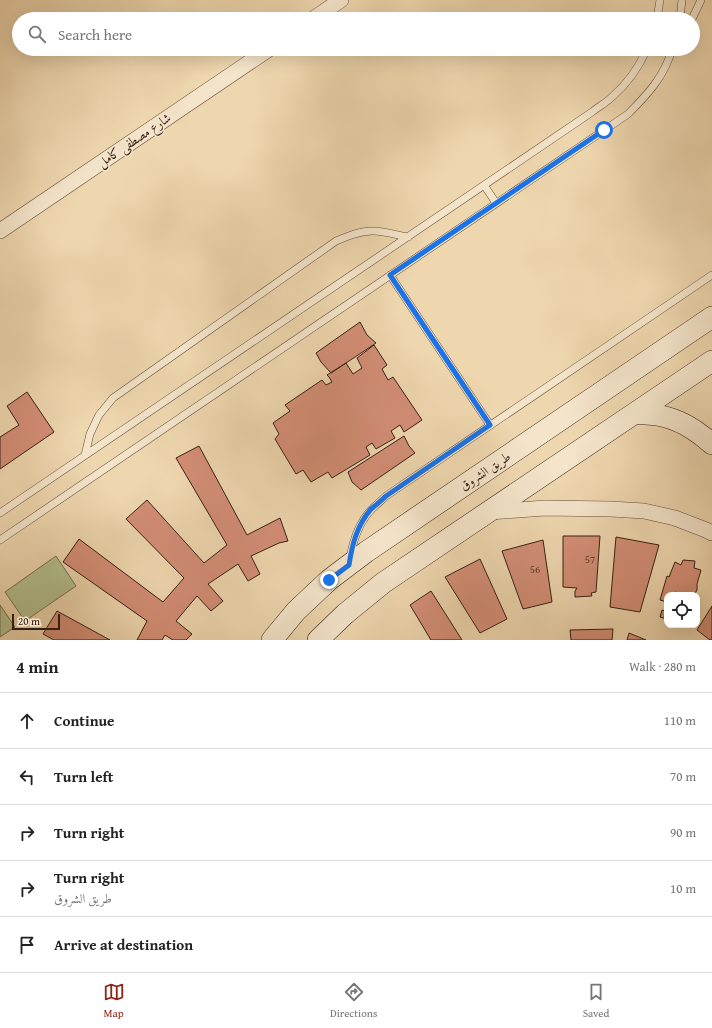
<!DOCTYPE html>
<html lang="en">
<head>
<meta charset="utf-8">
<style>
  :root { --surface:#fff; --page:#f2f2f2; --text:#222; --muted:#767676; --line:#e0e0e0; --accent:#8f2418 }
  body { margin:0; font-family:"Gentium Book Plus",Amiri,serif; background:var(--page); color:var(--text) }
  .controls { position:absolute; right:12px; bottom:12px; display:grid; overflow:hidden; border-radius:8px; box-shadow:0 4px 16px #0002 }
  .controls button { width:36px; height:36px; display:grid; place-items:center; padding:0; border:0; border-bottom:1px solid var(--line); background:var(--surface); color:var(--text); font:20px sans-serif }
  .scale { position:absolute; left:12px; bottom:10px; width:48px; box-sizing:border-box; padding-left:4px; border:2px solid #372014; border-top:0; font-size:11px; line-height:14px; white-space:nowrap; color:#372014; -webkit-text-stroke:3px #f4e4ca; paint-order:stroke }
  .stop { position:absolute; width:12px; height:12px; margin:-9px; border:3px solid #1a73e8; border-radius:50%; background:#fff }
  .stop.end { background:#1a73e8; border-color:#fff; box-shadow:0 1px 4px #0008 }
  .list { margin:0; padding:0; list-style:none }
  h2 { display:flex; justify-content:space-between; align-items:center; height:52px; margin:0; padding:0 16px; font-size:17px }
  h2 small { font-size:13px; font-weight:400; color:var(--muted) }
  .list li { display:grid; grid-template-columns:26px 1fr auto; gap:12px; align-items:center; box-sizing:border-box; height:56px; padding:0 16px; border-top:1px solid var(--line) }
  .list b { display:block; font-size:15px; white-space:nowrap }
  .list p { margin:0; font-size:13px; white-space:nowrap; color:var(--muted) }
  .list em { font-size:13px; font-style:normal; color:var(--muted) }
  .icon { flex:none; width:22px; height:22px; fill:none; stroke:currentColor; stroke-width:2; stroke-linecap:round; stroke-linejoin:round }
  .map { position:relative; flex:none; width:712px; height:640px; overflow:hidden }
  .search { position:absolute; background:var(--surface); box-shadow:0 4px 16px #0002; left:12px; right:12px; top:12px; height:44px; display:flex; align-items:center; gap:10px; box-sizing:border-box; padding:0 14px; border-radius:22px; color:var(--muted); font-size:15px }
  .sheet { height:332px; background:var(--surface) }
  nav { display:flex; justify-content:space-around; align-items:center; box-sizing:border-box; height:56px; border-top:1px solid var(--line); background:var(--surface); font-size:11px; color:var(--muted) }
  nav a { display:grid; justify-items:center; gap:2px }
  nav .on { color:var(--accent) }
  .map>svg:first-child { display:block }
  .green { fill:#b4bf8e; stroke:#767051 }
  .building { fill:#d38e76; stroke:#372014 }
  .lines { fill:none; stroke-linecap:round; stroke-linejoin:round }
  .lane-casing { stroke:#654e3a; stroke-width:8 }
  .street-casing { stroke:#654e3a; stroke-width:16 }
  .secondary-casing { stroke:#372014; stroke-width:22 }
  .lane { stroke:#f4e4ca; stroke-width:7 }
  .street { stroke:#f4e4ca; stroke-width:15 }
  .secondary { stroke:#f4e4ca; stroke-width:21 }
  .route { stroke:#1a73e8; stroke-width:5 }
  .labels { text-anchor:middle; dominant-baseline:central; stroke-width:3; stroke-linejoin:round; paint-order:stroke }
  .number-label { font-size:11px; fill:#5e3c2c }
  .street-label { font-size:13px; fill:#372014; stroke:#f4e4ca }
</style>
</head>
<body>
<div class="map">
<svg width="712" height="640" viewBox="0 0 712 640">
  <rect width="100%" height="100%" fill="#eed6ae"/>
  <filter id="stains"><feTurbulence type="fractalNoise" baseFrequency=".005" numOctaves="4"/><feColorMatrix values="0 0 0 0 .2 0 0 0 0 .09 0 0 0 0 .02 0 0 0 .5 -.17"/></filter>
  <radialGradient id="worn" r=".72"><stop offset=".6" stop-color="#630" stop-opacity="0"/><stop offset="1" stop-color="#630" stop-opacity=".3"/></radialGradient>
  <path class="green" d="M56,556l20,30 -51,35 -20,-29z
    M0,605l15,22 -15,10z"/>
  <path class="building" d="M360,322l7,13 9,8 -45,30 -10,-11 -5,-9z
    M374,345l13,20 -5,4 6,11 5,-3 29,43 -18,12 -4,-7 -9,6 4,7 -19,11 -4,-6 -6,4 4,8 -38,23 -4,-6 -17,10 -8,-12 -7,4 -21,-35 4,-5 -6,-11 17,-12 -5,-6 37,-25 4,5 6,-3 -3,-5 -2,-2 19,-12 7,11 9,-6 -5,-10z
    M27,392l27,40 -54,37v-32l19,-12 -12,-19z
    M404,436l5,10 6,7 -54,37 -9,-8 -4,-10z
    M199,446l48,89 33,-17 8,23 -9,2 -28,13 9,18 -12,7 -10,-17 -30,20 15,17 -12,10 -14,-15 -21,25 16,13 -6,6h-13l-8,-5 -3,5h-25l10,-19 -84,-59 16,-23 84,63 21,-24 -58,-59 21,-19 57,63 23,-18 -51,-87z
    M563,536h37l-4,56 -5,1 1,3 -17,1v-6l2,-3 -14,-1z
    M616,537l43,8 -19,67 -30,-5z
    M543,540l9,62 -29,7 -21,-58z
    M480,559l27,60 -27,14 -35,-56z
    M683,560l12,1 -1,7 7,2 -4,14v6l-3,5h-11l-8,-3v3h-8v7l-7,-2 7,-24 2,1 6,-15 6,3z
    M431,591l31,49h-31l-21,-35z
    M712,606v34h-2l-13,-10z
    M662,610l5,2v7l-7,-2z
    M57,611l53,29h-56l-11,-6z
    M613,629l-1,11h-41l-1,-10z
    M629,633l17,7h-19z"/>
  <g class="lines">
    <g class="lane-casing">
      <path id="lane" d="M657,19l3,-19
        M680,19l2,-19
        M692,19l9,-19
        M484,185l12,18
        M390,275l100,150
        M85,455l5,-21 9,-19 14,-17 223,-157c12,-5 24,-10 37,-10 11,0 24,4 35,6
        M0,513l592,-401c6,-5 14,-9 20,-15 15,-13 27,-30 35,-48
        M0,540l628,-426c19,-19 37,-38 44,-65
        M350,558c3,-17 9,-36 22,-49 4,-4 9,-8 14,-13l326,-221"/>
    </g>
    <g class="street-casing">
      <path id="street" d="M313,19l28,-19
        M0,231l269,-182
        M490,512l55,-4 66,1 33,2 31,7 31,12 6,3"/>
    </g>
    <g class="secondary-casing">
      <path id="secondary" d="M635,413c7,1 15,1 22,2 22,4 38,14 55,29
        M272,640l24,-29 33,-31 37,-28 346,-235
        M318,640l27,-26 38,-31 329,-222"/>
    </g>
    <use href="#lane" class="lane"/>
    <use href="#street" class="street"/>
    <use href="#secondary" class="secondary"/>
  </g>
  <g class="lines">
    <path class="route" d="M329,580l20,-15c3,-20 8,-40 22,-56 5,-4 10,-8 15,-13l104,-71 -100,-150 214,-145"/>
  </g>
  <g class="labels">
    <g class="number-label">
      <text x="590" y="559">57</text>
      <text x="535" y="569">56</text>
    </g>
    <g class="street-label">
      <text transform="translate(134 140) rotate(-34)">شارع مصطفى كامل</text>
      <text transform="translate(485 471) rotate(-34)">طريق الشروق</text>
    </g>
  </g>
  <rect width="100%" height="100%" filter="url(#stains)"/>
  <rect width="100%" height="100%" fill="url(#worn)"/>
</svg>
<div class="controls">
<button><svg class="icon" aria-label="locate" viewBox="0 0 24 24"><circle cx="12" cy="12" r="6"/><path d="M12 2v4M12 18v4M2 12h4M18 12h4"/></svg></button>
</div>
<div class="scale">20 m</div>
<div class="stop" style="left:604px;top:130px"></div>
<div class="stop end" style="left:329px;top:580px"></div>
<div class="search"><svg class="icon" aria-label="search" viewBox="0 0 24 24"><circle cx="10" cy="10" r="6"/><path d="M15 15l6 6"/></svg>Search here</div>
</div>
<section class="sheet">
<h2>4 min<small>Walk · 280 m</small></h2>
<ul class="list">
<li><svg class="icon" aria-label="ahead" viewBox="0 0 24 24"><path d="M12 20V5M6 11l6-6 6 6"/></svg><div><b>Continue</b></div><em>110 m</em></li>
<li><svg class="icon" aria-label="left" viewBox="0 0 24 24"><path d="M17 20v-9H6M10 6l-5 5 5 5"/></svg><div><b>Turn left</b></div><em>70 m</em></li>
<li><svg class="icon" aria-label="right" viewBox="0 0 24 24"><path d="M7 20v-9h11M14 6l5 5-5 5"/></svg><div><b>Turn right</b></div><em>90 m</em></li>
<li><svg class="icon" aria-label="right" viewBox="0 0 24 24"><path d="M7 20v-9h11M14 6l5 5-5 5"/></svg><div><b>Turn right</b><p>طريق الشروق</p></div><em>10 m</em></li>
<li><svg class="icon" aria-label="arrive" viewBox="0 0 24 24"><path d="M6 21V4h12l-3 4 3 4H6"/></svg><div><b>Arrive at destination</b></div></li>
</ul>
</section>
<nav>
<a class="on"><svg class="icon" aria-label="map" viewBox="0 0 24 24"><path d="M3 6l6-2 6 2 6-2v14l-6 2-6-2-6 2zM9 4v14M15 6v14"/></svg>Map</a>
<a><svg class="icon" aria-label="directions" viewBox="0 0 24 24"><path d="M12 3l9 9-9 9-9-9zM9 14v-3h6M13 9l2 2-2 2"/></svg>Directions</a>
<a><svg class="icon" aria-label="saved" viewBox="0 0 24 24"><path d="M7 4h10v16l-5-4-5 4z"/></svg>Saved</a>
</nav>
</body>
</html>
